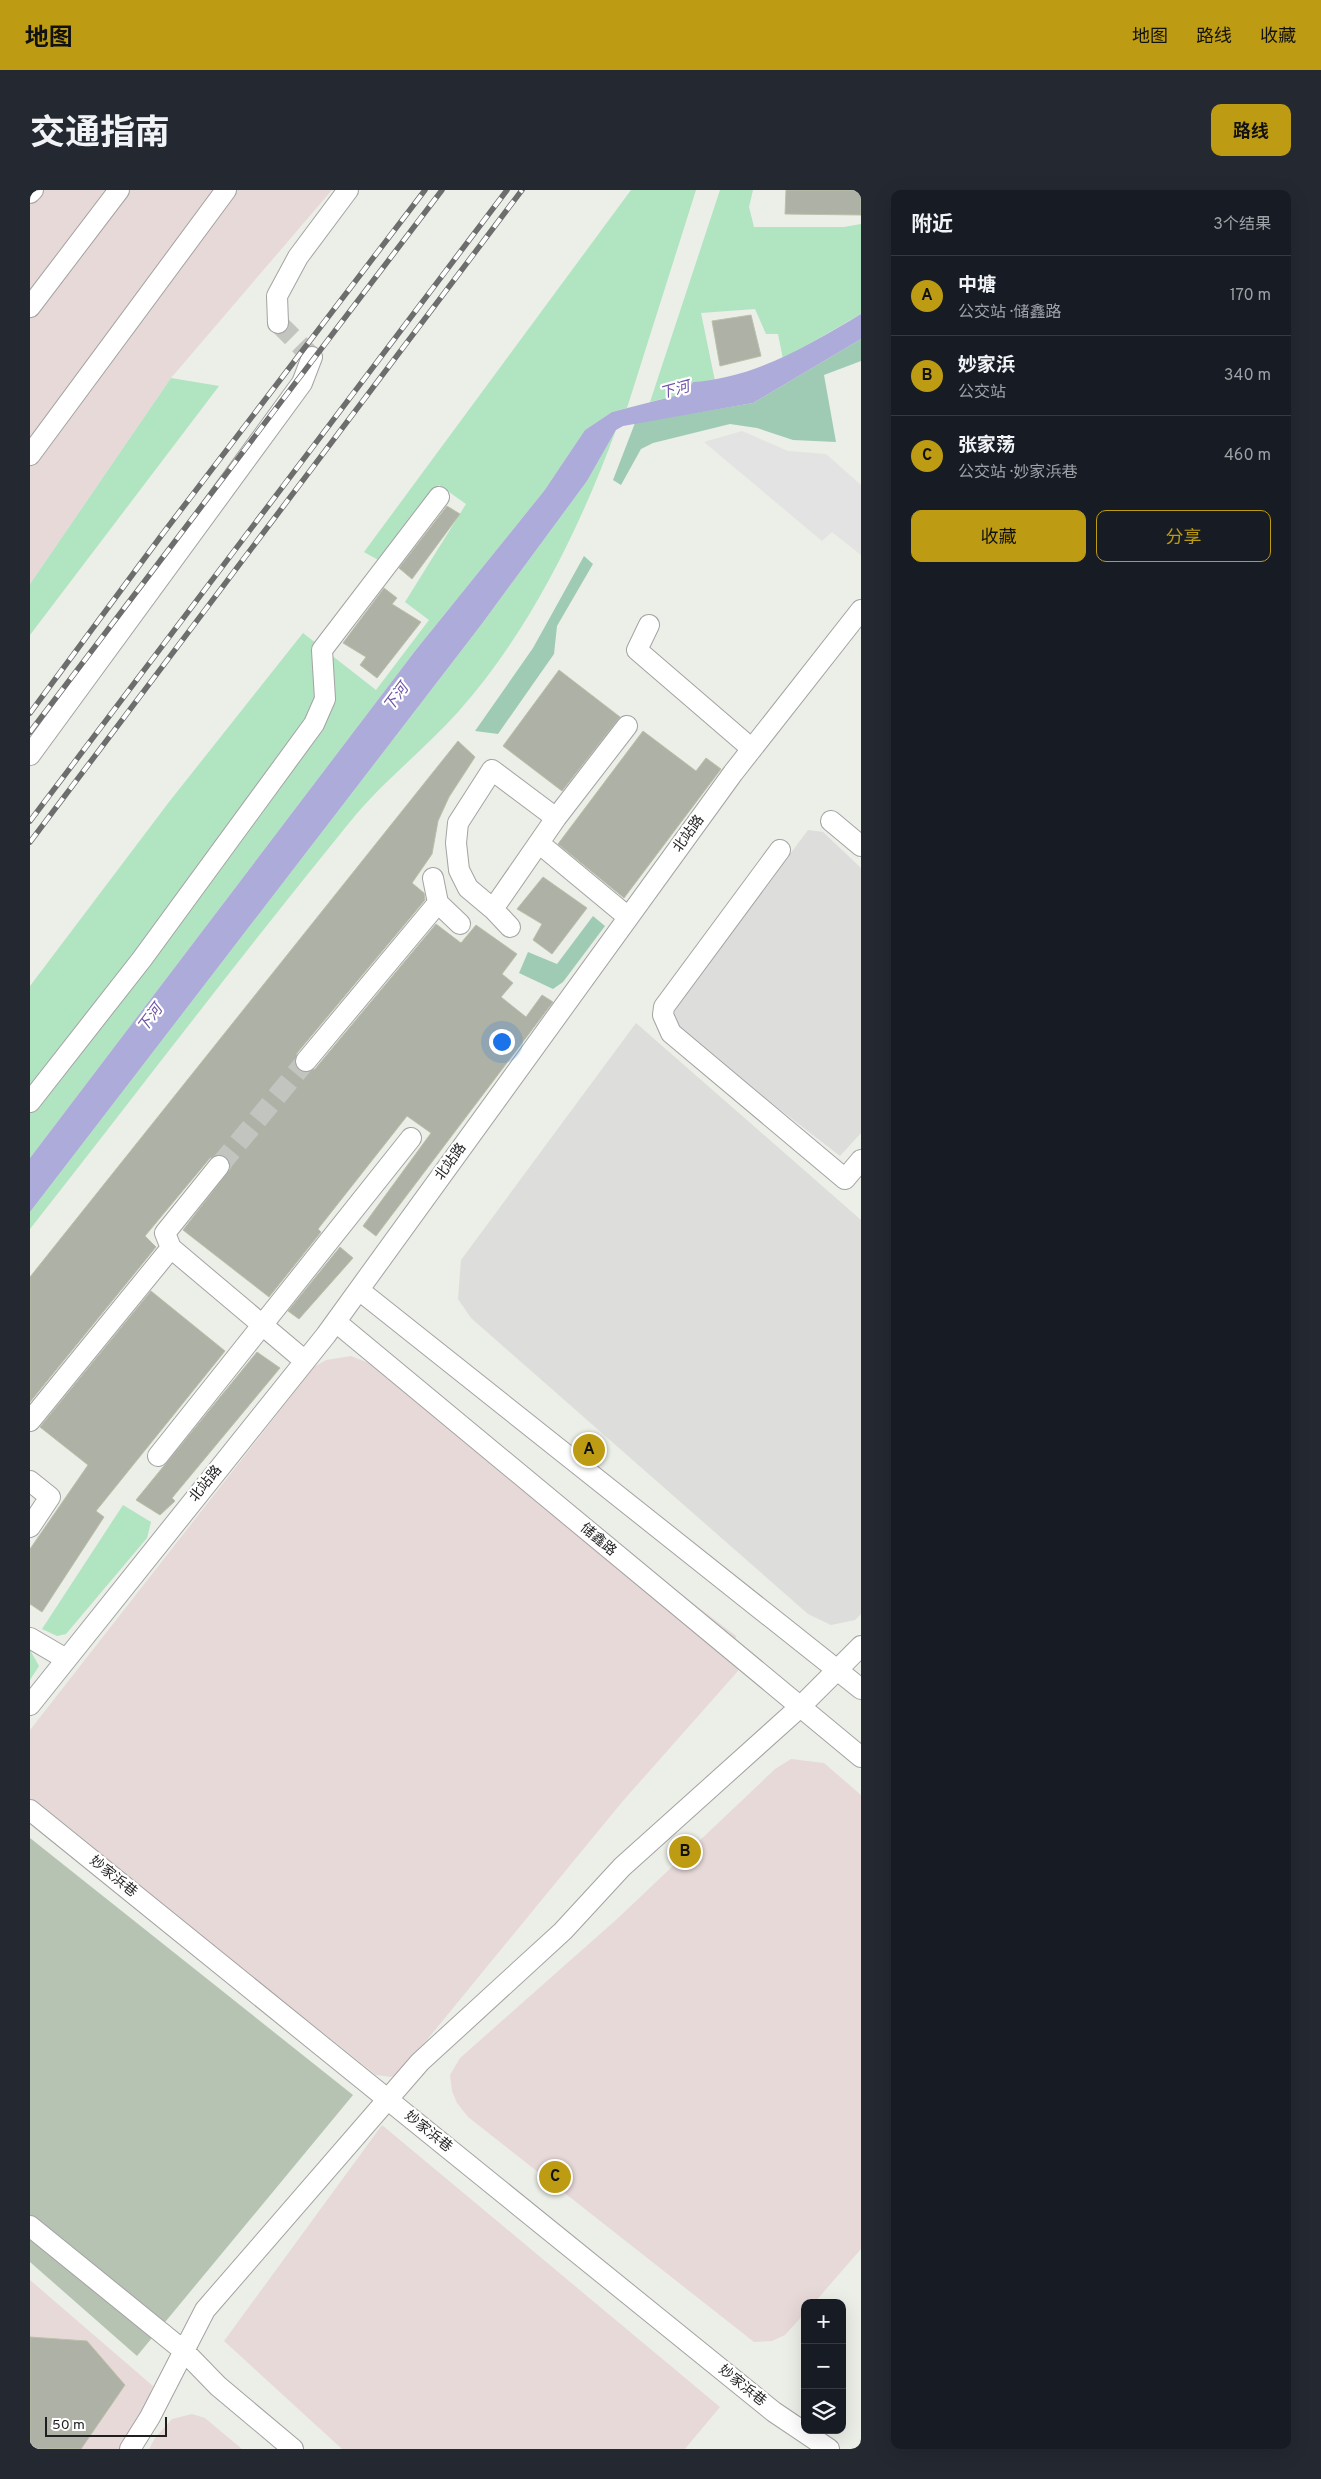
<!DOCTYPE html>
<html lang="zh">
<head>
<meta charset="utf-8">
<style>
  :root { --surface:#171b24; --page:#242831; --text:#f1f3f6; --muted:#9ea1a6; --line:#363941; --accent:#bd9b12 }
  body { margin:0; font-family:Overpass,"Noto Sans SC",sans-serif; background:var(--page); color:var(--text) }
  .controls { position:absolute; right:15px; bottom:15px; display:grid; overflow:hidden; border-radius:10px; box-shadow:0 5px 20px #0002 }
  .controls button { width:45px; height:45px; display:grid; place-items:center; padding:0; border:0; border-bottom:1px solid var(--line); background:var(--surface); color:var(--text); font:25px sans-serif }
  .scale { position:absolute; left:15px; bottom:12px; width:122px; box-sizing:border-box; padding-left:5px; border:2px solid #1f1f1f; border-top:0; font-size:14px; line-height:18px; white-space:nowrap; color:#1f1f1f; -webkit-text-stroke:4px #fff; paint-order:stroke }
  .you { position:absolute; left:471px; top:851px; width:18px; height:18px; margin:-12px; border:4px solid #fff; border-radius:50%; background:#1a73e8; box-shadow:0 0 0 8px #1a73e833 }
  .badge { display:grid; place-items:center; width:32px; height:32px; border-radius:50%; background:var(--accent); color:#111; font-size:16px; font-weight:700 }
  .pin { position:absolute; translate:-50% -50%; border:2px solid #fff; box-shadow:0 1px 5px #0006 }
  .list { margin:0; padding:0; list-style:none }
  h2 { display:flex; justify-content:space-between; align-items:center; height:65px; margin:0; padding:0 20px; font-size:21px }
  h2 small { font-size:16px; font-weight:400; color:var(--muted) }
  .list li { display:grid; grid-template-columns:32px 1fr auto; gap:15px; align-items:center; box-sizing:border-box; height:80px; padding:0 20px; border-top:1px solid var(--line) }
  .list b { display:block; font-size:19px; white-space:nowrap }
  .list p { margin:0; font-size:16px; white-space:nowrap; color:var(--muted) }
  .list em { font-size:16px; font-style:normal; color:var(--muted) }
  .actions { display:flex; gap:10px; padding:15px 20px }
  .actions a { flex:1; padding:11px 0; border:1px solid var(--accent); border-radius:10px; text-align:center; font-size:18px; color:var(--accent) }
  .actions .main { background:var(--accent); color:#111 }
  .icon { flex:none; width:28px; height:28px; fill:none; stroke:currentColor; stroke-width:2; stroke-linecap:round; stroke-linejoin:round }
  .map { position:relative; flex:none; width:831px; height:2259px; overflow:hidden; border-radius:10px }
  header { display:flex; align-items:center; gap:30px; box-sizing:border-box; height:70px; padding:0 25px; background:var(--accent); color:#111 }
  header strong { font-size:24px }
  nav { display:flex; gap:28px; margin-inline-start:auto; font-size:18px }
  .intro { display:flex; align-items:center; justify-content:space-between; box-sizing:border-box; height:120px; padding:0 30px }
  h1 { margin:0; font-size:35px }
  .button { padding:12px 22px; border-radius:10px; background:var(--accent); color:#111; font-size:18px; font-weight:700 }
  main { display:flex; gap:30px; padding:0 30px }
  aside { flex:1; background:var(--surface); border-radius:10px; box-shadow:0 5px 20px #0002 }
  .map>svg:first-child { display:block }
  .residential { fill:#dddddc }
  .industrial { fill:#e8d9d9 }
  .construction { fill:#b6c3b3 }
  .grass { fill:#b1e4c1 }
  .forest { fill:#9fcbb5 }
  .parking { fill:#e3e3e3 }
  .water { fill:#acabd9 }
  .building { fill:#aeb1a5; stroke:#bac0aa }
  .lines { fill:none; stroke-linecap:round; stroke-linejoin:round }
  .minor-tunnel { stroke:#c2c5bf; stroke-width:20; stroke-dasharray:20 10; stroke-linecap:butt }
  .minor-casing { stroke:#a3a3a3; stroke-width:22 }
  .minor { stroke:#fff; stroke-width:20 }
  .rail-casing { stroke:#6d6d6d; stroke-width:5.5 }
  .rail { stroke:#fff; stroke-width:4; stroke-dasharray:11; stroke-linecap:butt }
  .labels { text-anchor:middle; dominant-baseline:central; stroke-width:4.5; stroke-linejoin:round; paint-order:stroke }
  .street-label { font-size:14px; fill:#1f1f1f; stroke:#fff }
  .water-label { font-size:15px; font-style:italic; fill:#6d54a7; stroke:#fff }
</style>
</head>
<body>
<header>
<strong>地图</strong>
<nav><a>地图</a><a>路线</a><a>收藏</a></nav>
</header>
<div class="intro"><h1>交通指南</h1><a class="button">路线</a></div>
<main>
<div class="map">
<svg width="831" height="2259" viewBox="0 0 831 2259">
  <rect width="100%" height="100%" fill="#ebefe7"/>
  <path class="residential" d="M778,640l15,2 38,36v265l-21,23 -165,-128 -1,-19z
    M606,833l225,197v394l-6,6 -24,5 -23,-11 -337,-296 -13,-19 3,-39z"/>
  <path class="industrial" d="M0,0h302l-161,188 -141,206z
    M321,1166l33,13 352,267 2,35 -116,131 -223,272 -8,3 -15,-2 -346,-276v-69l284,-363 12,-7z
    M761,1569l33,4 37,32v454l-47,54h-9v10l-20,22 -13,6 -18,1 -286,-225 -11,-14 -5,-12 -2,-16 10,-17 157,-139 158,-150z
    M352,1935l338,282 -35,42h-343l-118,-108z
    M0,2090l123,106 -27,63h-96z
    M162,2224l13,4 37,31h-93l6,-11 17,-19z"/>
  <path class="construction" d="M0,1648l323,257 -216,261 -107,-94z"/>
  <path class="grass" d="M601,0h65l-69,218 -15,4 -27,18 -41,61 -129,160 -385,507v-172l139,-184 134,-169 73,57 53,-70 -24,-18 61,-98 -27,-19 -59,76 -16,-9z
    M690,0h33l-4,17 5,20h90l17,-3v90l-78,45 -5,-25h-12l-11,-25 -54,4 14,68 -22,1 -7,11 -36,9z
    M141,188l48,8 -189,249v-51z
    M586,240c-36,98 -88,204 -158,282 -35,39 -77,71 -109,111 -109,134 -213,271 -319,406v-17l451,-587 106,-144z
    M93,1315l28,17 -4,16 -81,96 -9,2 -15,-7z
    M0,1460l9,16 -9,14z"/>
  <path class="forest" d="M831,149v22l-37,14 12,67 -43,-2 -36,-12 -27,-4 -77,19 -12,6 -20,36 -8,-5 22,-57 118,-20z
    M554,366l9,8 -36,62 -3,28 -56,80 -23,-3 58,-83z
    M563,726l12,10 -42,56 -10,7 -34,-16 9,-21 29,12z"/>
  <path class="parking" d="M712,241l46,20 38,3 35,31v70l-29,-23 -10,9 -118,-99z"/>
  <path class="water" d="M831,124v25l-108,64 -130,23 -7,4 -29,51 -106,144 -451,587v-54l385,-507 129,-160 41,-61 27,-18 74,-19 7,-11c62,-4 116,-37 168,-68z"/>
  <path class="building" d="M756,0h75v25l-76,-1z
    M721,125l10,41 -41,10 -8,-45z
    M417,316l13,8 -48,65 -13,-11z
    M354,398l13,10 -5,6 29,18 -44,56 -17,-13 6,-8 -23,-14z
    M529,480l61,47 -58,74 -59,-45z
    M613,541l53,40 10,-13 15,11 -97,129 -66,-54z
    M428,551l17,16 -26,40 -11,24 -6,33 -20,29 12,10 1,7 -128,153 -2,12 9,8 11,-4 121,-145 25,19 15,-18 41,29 -15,20 11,9 -12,14 25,20 16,-22 11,7 -177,234 -13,-10 68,-93 -24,-17 -89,113 3,3 -52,65 -86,-67 48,-62 -1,-7 -4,-5 -6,-2 -10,4 -65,78 11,11 -126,155v-125z
    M513,687l44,31 -35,46 -19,-14 9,-16 -25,-15z
    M310,1057l13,11 -54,61 -11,-8z
    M121,1101l74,60 -129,160 8,6 -62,95 -12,-8v-55l58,-84 -48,-38z
    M227,1162l23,16 -108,130 3,3 -15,14 -24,-15z
    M0,2147l57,4 38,44 -44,64h-51z"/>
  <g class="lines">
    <path class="minor-tunnel" d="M248,133l34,34
      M189,976l87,-105"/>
    <g class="minor-casing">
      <path id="minor" d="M0,3l3,-3
        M0,117l89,-117
        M248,133l-1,-27 21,-39 50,-67
        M0,265l196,-265
        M619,435l-12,25 115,99
        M0,565l272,-372 10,-26
        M526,628l-64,-48 -34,53 -2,20 3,27 9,18 25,21 63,-91 71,-92
        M801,631l30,25
        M510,654l88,73
        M750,660l-116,157 -1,8 8,18 174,146 16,-19
        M408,713l22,21
        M463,719l17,18
        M276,871l132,-158 -5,-25
        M0,912l112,-143 172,-235 11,-25 -3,-49 117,-153
        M189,976l-54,67 6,15 134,113
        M329,1100l502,399
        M306,1132l525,435
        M0,1231l141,-173
        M128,1266l253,-318
        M0,1291l20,16 -20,30
        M0,1448l36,21
        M0,1515l296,-370 407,-562 128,-163
        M0,1620l744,602 55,37
        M0,2036l154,125 34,35 75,63
        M100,2259l20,-32 55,-107 215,-248 143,-131 59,-64 178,-160 61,-61"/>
    </g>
    <use href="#minor" class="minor"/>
    <g class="rail-casing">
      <path id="rail" d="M0,523l131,-177 264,-346
        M0,542l412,-542
        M0,631l477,-631
        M0,652l492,-652"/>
    </g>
    <use href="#rail" class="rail"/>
  </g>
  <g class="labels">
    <g class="street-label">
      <text transform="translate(659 644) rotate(-54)">北站路</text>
      <text transform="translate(421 972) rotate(-54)">北站路</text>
      <text transform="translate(176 1294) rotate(-51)">北站路</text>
      <text transform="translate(568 1350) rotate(40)">储鑫路</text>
      <text transform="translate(83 1687) rotate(39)">妙家浜巷</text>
      <text transform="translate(398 1942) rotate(39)">妙家浜巷</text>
      <text transform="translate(712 2196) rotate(39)">妙家浜巷</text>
    </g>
    <g class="water-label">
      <text transform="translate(645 201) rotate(-15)">下河</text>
      <text transform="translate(367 508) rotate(-53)">下河</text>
      <text transform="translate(121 829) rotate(-53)">下河</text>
    </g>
  </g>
</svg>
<div class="controls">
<button>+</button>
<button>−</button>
<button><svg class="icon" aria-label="layers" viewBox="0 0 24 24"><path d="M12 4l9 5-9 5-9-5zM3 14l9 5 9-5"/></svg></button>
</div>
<div class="scale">50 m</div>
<div class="you"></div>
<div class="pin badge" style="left:559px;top:1260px">A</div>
<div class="pin badge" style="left:655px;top:1662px">B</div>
<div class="pin badge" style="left:525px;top:1987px">C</div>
</div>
<aside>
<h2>附近<small>3个结果</small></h2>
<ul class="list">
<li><span class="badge">A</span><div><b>中塘</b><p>公交站 · 储鑫路</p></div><em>170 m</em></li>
<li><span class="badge">B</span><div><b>妙家浜</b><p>公交站</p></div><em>340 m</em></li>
<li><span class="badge">C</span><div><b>张家荡</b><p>公交站 · 妙家浜巷</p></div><em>460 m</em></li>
</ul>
<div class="actions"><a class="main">收藏</a><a>分享</a></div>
</aside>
</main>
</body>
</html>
